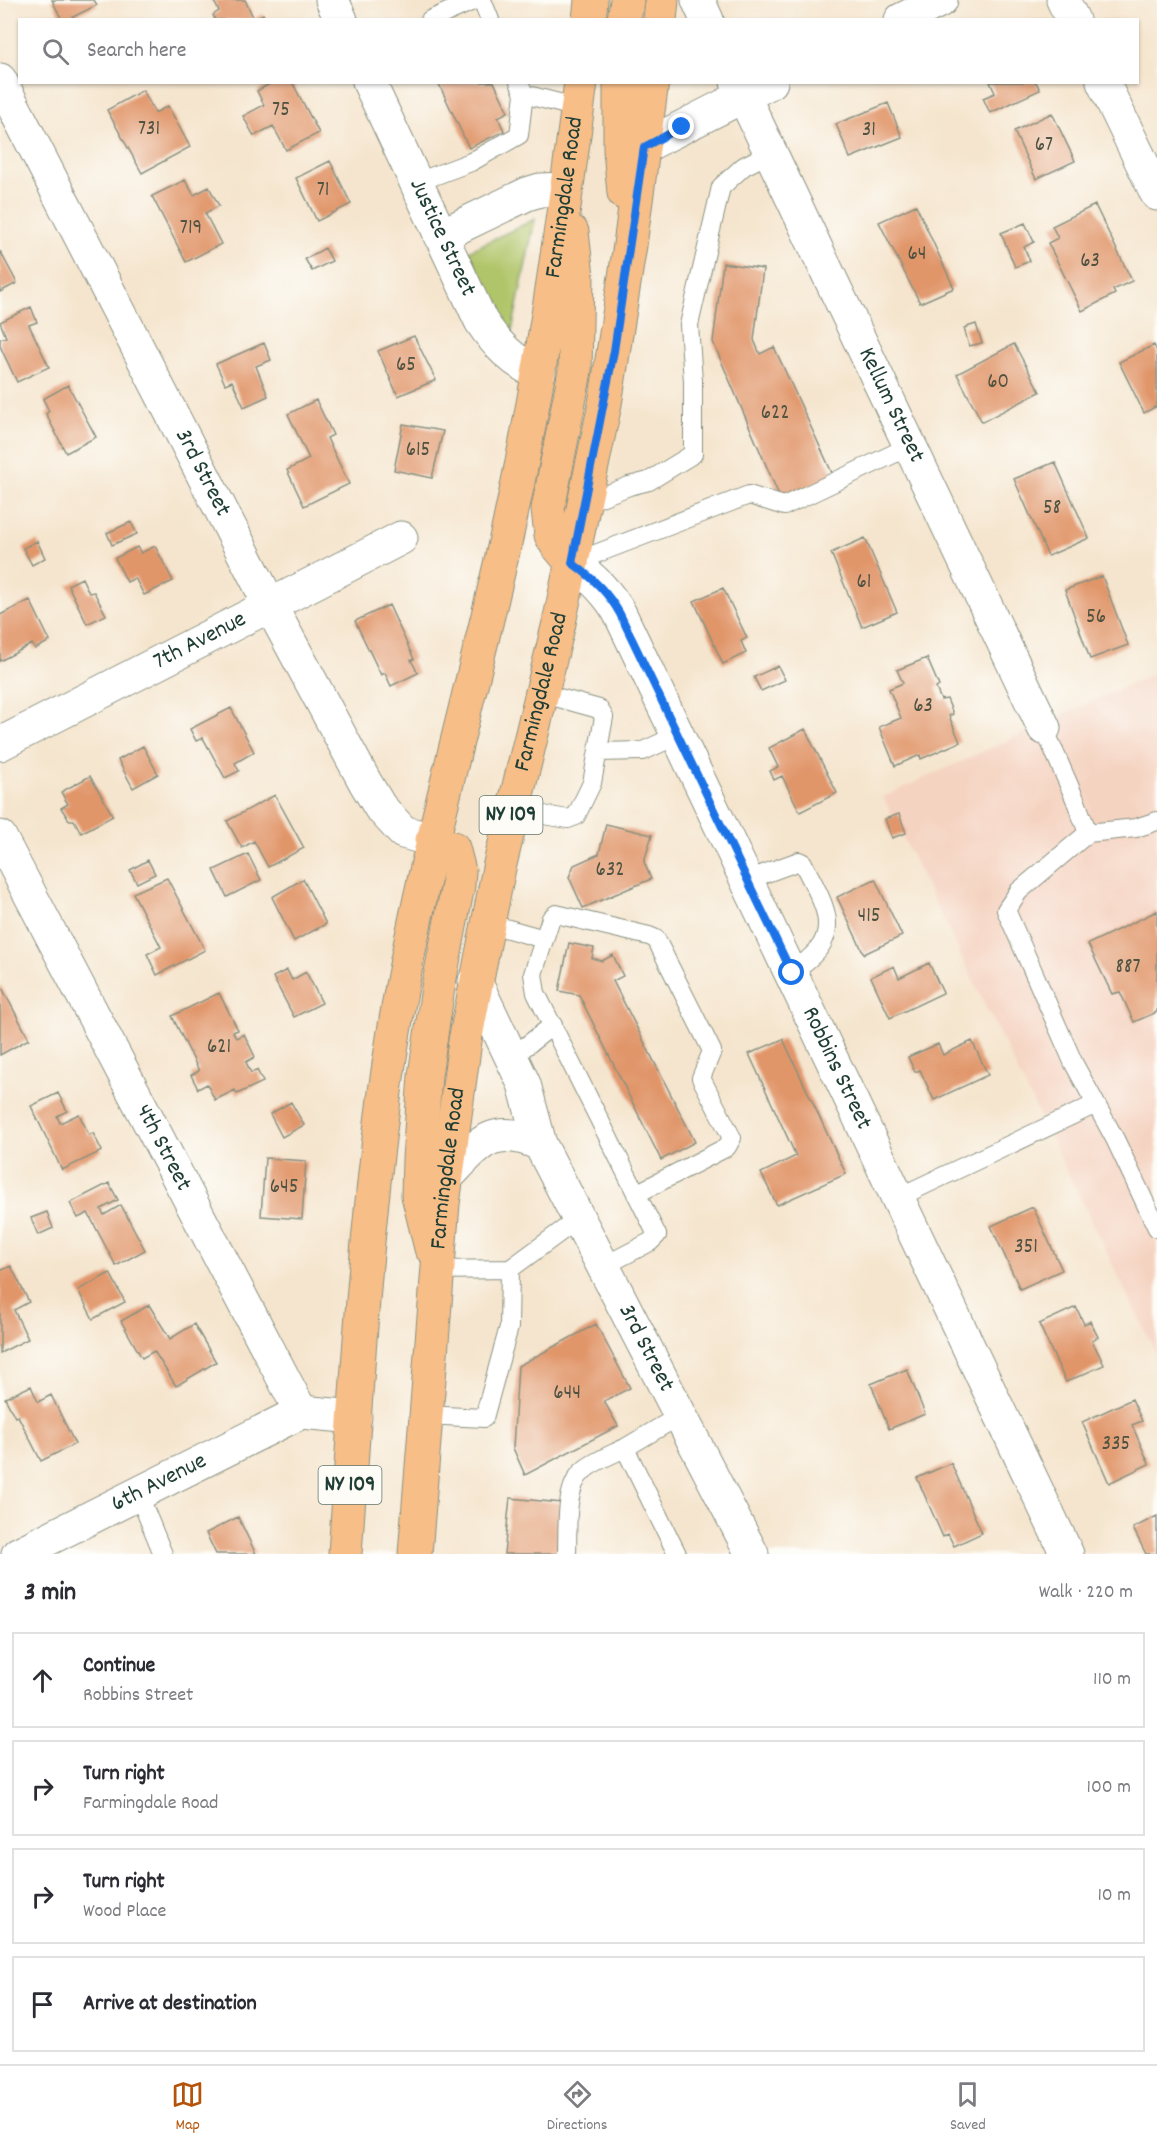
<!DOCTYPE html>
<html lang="en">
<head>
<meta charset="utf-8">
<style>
  :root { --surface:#fff; --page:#f2f2f3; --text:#2b2b33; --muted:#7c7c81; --line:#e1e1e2; --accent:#b45309 }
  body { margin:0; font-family:Dekko,sans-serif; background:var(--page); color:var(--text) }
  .stop { position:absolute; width:18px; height:18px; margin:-14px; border:4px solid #1a73e8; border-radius:50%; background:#fff }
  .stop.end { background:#1a73e8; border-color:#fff; box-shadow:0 2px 6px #0008 }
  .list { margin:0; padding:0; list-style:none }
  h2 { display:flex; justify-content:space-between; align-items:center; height:78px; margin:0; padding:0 24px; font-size:26px }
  h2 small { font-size:20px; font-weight:400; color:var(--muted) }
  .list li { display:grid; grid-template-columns:39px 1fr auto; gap:18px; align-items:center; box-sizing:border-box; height:96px; margin:0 12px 12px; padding:0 12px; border:2px solid var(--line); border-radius:0px }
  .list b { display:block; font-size:22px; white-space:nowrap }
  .list p { margin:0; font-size:20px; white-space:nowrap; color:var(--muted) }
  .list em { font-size:20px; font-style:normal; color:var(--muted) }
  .icon { flex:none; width:33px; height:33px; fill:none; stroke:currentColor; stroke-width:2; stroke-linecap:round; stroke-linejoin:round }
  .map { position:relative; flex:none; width:1157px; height:1554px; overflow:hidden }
  .search { position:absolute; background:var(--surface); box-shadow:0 2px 4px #0004; left:18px; right:18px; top:18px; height:66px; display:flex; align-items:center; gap:15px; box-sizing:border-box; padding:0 21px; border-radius:0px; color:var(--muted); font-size:22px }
  .sheet { height:510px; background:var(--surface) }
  nav { display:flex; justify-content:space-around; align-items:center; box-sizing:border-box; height:84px; border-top:2px solid var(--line); background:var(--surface); font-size:16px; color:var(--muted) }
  nav a { display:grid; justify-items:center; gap:3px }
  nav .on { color:var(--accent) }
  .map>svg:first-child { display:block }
  .built { fill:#f5d3c1 }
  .green { fill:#b0c569; stroke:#68814e; stroke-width:1.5 }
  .building { fill:#e1966b }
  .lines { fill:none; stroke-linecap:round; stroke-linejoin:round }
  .service-casing { stroke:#8a9181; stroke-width:20 }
  .minor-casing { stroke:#8a9181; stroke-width:35 }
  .primary-casing { stroke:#8a9181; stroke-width:35 }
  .service { stroke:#fff; stroke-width:18 }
  .minor { stroke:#fff; stroke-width:33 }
  .primary { stroke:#f7be88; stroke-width:33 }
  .route { stroke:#1a73e8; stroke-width:8 }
  .labels { text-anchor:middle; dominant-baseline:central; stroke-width:6; stroke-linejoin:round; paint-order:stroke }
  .number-label { font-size:21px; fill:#505342 }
  .shield { fill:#fdfcf7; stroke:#62766e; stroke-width:1.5 }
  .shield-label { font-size:22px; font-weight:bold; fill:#1f3d34 }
  .street-label { font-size:24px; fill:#1f3d34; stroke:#fdfcf7 }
</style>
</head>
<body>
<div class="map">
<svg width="1157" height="1554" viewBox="0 0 1157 1554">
  <rect width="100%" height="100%" fill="#fdfcf7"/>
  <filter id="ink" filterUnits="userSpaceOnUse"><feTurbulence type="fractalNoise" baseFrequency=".0167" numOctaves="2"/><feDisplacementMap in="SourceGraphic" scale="12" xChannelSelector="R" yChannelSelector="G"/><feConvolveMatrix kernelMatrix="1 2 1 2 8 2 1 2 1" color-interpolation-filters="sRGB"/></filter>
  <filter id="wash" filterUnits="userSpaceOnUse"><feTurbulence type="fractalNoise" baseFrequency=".008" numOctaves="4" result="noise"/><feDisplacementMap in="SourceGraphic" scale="24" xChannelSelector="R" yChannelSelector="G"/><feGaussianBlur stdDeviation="1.35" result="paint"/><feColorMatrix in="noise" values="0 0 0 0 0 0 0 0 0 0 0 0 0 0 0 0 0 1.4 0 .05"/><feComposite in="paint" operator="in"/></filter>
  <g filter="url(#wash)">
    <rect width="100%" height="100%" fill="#f5e5ce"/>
    <path class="built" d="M1157,672v683l-274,-558z"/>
    <path class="green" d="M535,219l-25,121 -41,-89z"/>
    <g id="blocks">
      <path class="building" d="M52,0h42l3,5 -30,15h-5z
        M213,0h32l9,19 9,-5 3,6h-51l-2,-5 6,-4z
        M273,82h19l27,51 -33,17 -13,-24 -19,10 -11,-20 21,-11 -7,-14z
        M438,82h56l14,30 -10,5 6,14 -35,17z
        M990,82h46l4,8 -50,23 -7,-15 12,-5z
        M143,90l12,23 13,-7 22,41 -48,26 -35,-63z
        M888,103l14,34 -52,21 -14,-34z
        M1052,113l23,48 -39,18 -22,-48z
        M330,161l21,43 -34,17 -21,-43z
        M185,180l9,15 15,-8 10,19 -14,7 16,31 -35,18 -34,-66z
        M916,205l38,83 -34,15 -41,-81z
        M1095,205l37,76 -19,9 2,4 -33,17 -34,-68 10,-5 -6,-12z
        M1025,223l9,19 -10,5 6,14 -15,6 -14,-34z
        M325,248l7,13 -20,10 -7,-12z
        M0,251l17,32 -17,9z
        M723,263l40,6 -9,71 6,14 14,-7 59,128 -52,25 -68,-158z
        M31,307l6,15 -8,3 20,42 -32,15 -17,-36v-7l6,-2 -6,-15z
        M976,324l6,19 -13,3 -5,-18z
        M414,336l22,44 -38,16 -20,-45z
        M264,343l7,17 -15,6 12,30 -24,11 -12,-26 -7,3 -9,-20z
        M1014,344l26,48 -58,30 -25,-48z
        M1154,345l3,6v55l-13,7 -25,-51z
        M68,385l28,52 -30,16 -20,-39 3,-3 -6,-12z
        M316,400l17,35 -6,3 22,46 -45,22 -17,-36 22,-11 -21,-45z
        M403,424l40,7 -11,47 -38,-8z
        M1055,462l34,76 -41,18 -34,-77z
        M131,522l6,12 -25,11 -5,-12z
        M865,538l32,74 -35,15 -31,-74z
        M37,541l8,17 -13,7 -9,-17z
        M155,546l18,35 -29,14 -9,-17 -8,4 -12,-24 22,-11 4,6z
        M1102,576l26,69 -38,14 -25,-69z
        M82,578l7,15 5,-1 12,23 -19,9 -19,-39z
        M723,588l24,50 -6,3 5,12 -23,11 -29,-63z
        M30,600l20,41 -15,8 -3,-5 -32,17v-46z
        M389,605l25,54 -3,1 7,13 -27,13 -6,-13 -4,2 -26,-54z
        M927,658l12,28 -3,2 5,12 6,-1 6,15 -4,2 11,26 -39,17 -1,-4 -25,11 -16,-39 22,-9 -12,-29 14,-6 -6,-13z
        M778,666l7,14 -24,11 -7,-14z
        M231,708l23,44 -19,11 4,8 -14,7 -22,-40 -7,3 -6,-12z
        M805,729l32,64 -37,19 -18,-36 -8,4 -4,-9 8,-4 -9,-19z
        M143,746l15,28 -25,14 -15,-28z
        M90,776l23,40 -32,17 -7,-13h-5l-8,-12 7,-4 -7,-12z
        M275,795l29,53 -36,19 -14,-26 -12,7 -15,-27z
        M899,814l7,19 -14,5 -7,-19z
        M606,824l46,11 -8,27 7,17 -68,29 -14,-31 5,-12 25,-11z
        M248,854l13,26 -34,17 -13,-27z
        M148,860l7,14 -18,9 -7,-13z
        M167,878l38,72 -48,25 -10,-21 14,-7 -28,-54z
        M303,879l23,45 -32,17 -22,-44z
        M875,879l27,57 -38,18 -27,-57z
        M1157,911v101l-23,10 -14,-30 -8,2 -24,-50z
        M569,943l25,5 -2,10 10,3 11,-6 10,21 -10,5 82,161 -34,18 -82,-165 -20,-4z
        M929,963l14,30 -53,25 -19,-41 23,-11 5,12z
        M287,970l5,10 14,-8 16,31 -28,14 -21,-40z
        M0,984l29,55 -29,16z
        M219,993l19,37 -5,2 3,6 8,-4 11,23 -9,5 5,11 6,-3 6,12 -26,12 -2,-4 -20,10 -8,-16 -9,5 -7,-14 8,-4 -27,-55z
        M783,1039l63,135 -69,31 -16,-32 35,-17 -47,-102z
        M972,1041l16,34 -54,25 -14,-30 -5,2 -7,-15 30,-13 5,11z
        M58,1093l9,18 -10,5 3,7 19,-9 10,21 4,-2 9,18 -40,19 -31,-64z
        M291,1102l13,23 -22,12 -12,-23z
        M265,1158l41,3 -4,58 -41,-3z
        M109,1183l9,17 -17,9 3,6 17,-10 24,45 -29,16 -28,-53 -10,5 -8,-15z
        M1033,1207l29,63 -42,19 -29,-63z
        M47,1212l6,16 -15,7 -7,-17z
        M11,1266l18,36 -15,8 14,29 -28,14v-82z
        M110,1273l15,29 -32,17 -15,-29z
        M149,1305l21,34 24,-15 22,38 -40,24 -22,-35 -12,7 -21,-37z
        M1076,1307l8,17 6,-3 8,16 -6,3 12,25 -38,17 -27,-58z
        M596,1324l34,64 -26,13 14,25 -93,49 -12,-27 5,-82z
        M907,1369l18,45 -36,15 -18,-45z
        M31,1386l7,16 13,-7 24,49 -34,17 -23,-45 -3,1 -10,-19z
        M1132,1399l10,22 -10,4 17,39 -40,19 -27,-61z
        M951,1463l31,70 -28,13 -6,-12 -5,3 -26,-59z
        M510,1498l52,5 -1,51h-57z
        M1157,1516v38h-11l-13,-26z
        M238,1517l18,37h-40l-10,-21z"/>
    </g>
  </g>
  <g filter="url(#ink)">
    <use href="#blocks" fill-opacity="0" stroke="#8a9181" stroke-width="1.5"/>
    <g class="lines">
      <g class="service-casing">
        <path id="service" d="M482,0l8,20
          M430,20l45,-20
          M524,94l54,14
          M415,183l56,-21 48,-27 5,-41 -5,-12
          M585,503l44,-17 20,-5 44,-27v-73l-4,-56 32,-138 23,-21 26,-13
          M572,563l177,-68 35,11 124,-59
          M1044,728l31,71 13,34 48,-5 21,-7
          M598,752l45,-1 35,-16
          M513,810l55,9 8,-3 16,-33 12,-66 -5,-8 -58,-16
          M1088,833l-69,58 -13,19 68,154 41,75 42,89
          M747,880l52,-19 4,2c12,26 36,57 17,84 -7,10 -19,18 -28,26
          M487,923l57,16
          M512,1057l41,-32
          M899,1197l197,-93
          M602,1267l48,-25 7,-7 -121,-242 -3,-19 18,-56 5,-4 93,22 7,3 56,112 -11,27 31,60 -5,9 -91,47
          M510,1269l68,-50
          M425,1415l59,3 25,-91 1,-58 -73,1
          M138,1493l25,61
          M567,1554c1,-24 -3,-66 16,-83 9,-9 30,-17 42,-23
          M677,1554l-52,-106 54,-32"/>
      </g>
      <g class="minor-casing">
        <g id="minor">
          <path d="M332,0l9,20"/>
          <path d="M698,0l9,20"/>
          <path d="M1063,0l10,20"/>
          <path d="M901,20l40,-20"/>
          <path id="s1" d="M0,80l270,525 95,177 15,25 23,25 29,8"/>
          <path id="s2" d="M369,82l112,239c15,23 32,41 58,52"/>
          <path id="s3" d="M737,82l307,646"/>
          <path d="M1103,82l54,112"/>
          <path d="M643,147l128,-65"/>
          <path d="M440,236l87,-42 13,-4 26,-1"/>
          <path id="s4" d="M572,563c20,14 36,29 48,51l447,940"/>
          <path id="s5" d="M0,744l401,-206"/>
          <path id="s6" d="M0,837l301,575"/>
          <path id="s7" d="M475,981l49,103 16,60 212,410"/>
          <path d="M446,1178c32,-33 45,-56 94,-34"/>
          <path d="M301,1412l54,5"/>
          <path id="s8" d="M18,1554l283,-142"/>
        </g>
      </g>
      <g class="primary-casing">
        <g id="primary">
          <path d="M589,20l2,-20"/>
          <path d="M624,20l3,-20"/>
          <path d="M660,20l2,-20"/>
          <path d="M620,82v68l4,43"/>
          <path d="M572,232l5,44 -2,95 -27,138 3,26 5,9 16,19"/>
          <path d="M431,1248l-13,-53 1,-36 6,-84 13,-87 20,-103 1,-14 -6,-23 -21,-8"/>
          <path id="s9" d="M345,1554c13,-184 22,-370 54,-552 29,-158 73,-312 108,-468 33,-149 54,-300 74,-452"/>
          <path id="s10" d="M415,1554l28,-350 22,-163 34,-173 60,-245 46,-219 25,-159 22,-163"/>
        </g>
      </g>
      <use href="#service" class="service"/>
      <use href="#minor" class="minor"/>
      <use href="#primary" class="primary"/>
    </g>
  </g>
  <g class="lines" filter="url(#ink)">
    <path class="route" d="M682,127l-38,20 -30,204 -42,212c20,14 36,29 48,51l172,359"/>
  </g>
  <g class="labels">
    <g class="number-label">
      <text x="281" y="111">75</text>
      <text x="149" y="130">731</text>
      <text x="869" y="131">31</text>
      <text x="1044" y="146">67</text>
      <text x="323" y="191">71</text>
      <text x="191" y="229">719</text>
      <text x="917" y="255">64</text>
      <text x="1090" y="262">63</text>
      <text x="406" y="366">65</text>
      <text x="998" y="383">60</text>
      <text x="775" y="414">622</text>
      <text x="418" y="451">615</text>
      <text x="1052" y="509">58</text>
      <text x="864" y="583">61</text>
      <text x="1096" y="618">56</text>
      <text x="923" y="707">63</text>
      <text x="610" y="871">632</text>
      <text x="869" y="917">415</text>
      <text x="1128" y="968">887</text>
      <text x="219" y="1048">621</text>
      <text x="284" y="1188">645</text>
      <text x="1026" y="1248">351</text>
      <text x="567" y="1394">644</text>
      <text x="1116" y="1445">335</text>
    </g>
    <g class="shield">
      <rect x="479.5" y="796" width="63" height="38" rx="4.5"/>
      <rect x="318.5" y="1466" width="63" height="38" rx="4.5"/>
    </g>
    <g class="shield-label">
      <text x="511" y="815">NY 109</text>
      <text x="350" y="1485">NY 109</text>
    </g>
    <g class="street-label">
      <text stroke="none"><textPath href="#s9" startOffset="1377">Farmingdale Road</textPath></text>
      <text stroke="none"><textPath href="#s2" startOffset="172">Justice Street</textPath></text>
      <text stroke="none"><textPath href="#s3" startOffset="358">Kellum Street</textPath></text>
      <text stroke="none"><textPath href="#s1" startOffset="442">3rd Street</textPath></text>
      <text stroke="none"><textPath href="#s5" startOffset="225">7th Avenue</textPath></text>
      <text stroke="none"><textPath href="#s10" startOffset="873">Farmingdale Road</textPath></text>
      <text stroke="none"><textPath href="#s4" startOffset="574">Robbins Street</textPath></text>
      <text stroke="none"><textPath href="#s6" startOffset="351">4th Street</textPath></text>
      <text stroke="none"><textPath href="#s10" startOffset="387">Farmingdale Road</textPath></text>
      <text stroke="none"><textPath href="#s7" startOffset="406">3rd Street</textPath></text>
      <text stroke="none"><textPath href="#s8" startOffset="158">6th Avenue</textPath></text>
    </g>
  </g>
</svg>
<div class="stop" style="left:792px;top:973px"></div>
<div class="stop end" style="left:682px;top:127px"></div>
<div class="search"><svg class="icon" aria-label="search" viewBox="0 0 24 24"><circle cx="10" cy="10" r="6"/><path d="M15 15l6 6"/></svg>Search here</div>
</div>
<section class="sheet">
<h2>3 min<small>Walk · 220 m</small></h2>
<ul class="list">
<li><svg class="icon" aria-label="ahead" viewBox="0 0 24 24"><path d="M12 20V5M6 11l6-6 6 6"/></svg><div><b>Continue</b><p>Robbins Street</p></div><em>110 m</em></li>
<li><svg class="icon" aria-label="right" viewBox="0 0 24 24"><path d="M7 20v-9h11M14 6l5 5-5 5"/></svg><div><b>Turn right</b><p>Farmingdale Road</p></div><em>100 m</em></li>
<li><svg class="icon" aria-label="right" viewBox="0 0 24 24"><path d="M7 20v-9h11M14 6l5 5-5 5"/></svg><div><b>Turn right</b><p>Wood Place</p></div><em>10 m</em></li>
<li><svg class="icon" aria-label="arrive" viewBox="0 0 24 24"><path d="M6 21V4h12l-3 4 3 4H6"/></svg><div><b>Arrive at destination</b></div></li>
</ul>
</section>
<nav>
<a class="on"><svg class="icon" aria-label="map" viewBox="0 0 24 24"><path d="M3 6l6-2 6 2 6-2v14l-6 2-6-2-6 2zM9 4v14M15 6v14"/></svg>Map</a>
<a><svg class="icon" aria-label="directions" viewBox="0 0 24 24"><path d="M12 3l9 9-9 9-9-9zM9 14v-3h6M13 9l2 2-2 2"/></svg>Directions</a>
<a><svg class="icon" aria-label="saved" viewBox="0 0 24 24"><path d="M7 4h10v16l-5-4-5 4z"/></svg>Saved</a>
</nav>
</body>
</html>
